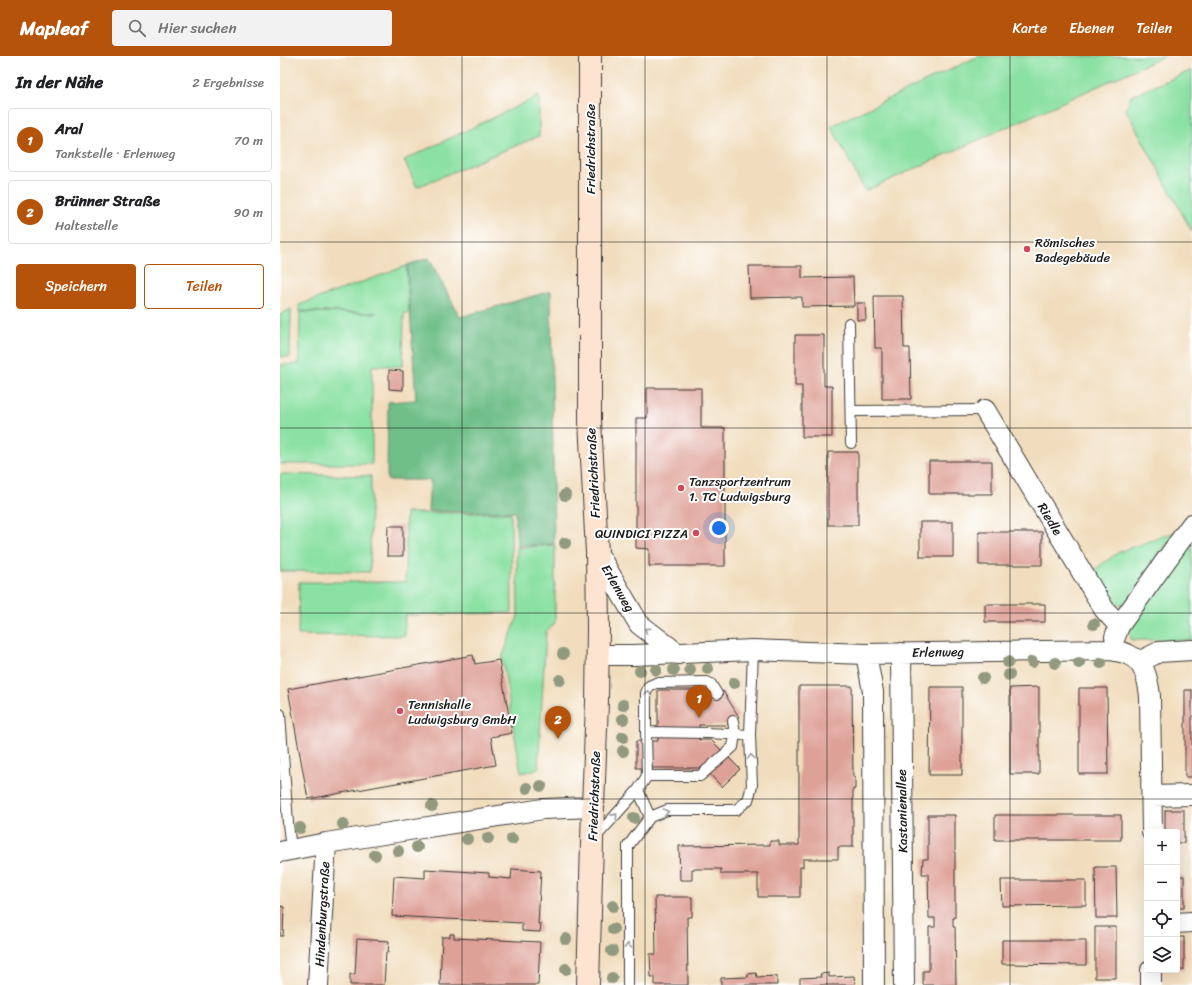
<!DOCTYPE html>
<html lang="de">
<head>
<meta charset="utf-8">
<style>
  :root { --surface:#fff; --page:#f2f2f2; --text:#202124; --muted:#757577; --line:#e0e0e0; --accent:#b45309 }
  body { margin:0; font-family:Sriracha,sans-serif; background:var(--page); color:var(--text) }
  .controls { position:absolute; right:12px; bottom:12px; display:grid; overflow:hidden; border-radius:4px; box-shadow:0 4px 16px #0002 }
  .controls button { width:36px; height:36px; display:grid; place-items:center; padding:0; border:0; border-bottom:1px solid var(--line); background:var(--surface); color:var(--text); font:20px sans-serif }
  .you { position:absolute; left:439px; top:472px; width:14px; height:14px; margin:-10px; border:3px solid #fff; border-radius:50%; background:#1a73e8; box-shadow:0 0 0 6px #1a73e833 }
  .badge { display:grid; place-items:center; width:26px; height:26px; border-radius:50%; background:var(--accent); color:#fff; font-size:13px; font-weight:700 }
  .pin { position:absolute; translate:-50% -33px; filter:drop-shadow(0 1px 2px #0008) }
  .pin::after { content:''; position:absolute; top:21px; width:14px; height:12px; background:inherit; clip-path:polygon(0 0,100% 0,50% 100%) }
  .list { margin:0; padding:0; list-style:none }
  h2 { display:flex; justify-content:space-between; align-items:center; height:52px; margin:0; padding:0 16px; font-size:17px }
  h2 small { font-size:13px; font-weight:400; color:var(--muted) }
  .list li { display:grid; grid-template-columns:26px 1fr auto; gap:12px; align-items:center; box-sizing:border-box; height:64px; margin:0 8px 8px; padding:0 8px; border:1px solid var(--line); border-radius:4px }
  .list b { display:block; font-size:15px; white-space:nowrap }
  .list p { margin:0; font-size:13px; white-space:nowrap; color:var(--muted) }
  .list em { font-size:13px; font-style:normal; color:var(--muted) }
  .actions { display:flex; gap:8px; padding:12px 16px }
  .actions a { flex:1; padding:9px 0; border:1px solid var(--accent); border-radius:4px; text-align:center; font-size:14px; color:var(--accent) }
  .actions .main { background:var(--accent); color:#fff }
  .icon { flex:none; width:22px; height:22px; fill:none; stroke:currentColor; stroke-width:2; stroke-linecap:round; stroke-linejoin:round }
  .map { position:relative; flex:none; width:912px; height:929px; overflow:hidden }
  header { display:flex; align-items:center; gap:24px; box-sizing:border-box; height:56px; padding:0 20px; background:var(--accent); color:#fff }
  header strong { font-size:19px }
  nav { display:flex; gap:22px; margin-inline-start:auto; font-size:14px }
  .search { width:280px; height:36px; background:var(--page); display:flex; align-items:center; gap:10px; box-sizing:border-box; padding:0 14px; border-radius:4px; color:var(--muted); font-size:15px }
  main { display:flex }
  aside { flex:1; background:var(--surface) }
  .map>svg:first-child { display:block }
  .green { fill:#8be1a3; stroke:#547e60 }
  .forest { fill:#70bf89; stroke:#466e52 }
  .building { fill:#dea197 }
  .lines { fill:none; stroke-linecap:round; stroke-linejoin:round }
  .lane-casing { stroke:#3c3934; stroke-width:12 }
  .street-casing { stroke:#3c3934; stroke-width:22 }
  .secondary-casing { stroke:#3c3934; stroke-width:24 }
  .lane { stroke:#fff; stroke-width:10 }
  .street { stroke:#fff; stroke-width:20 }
  .secondary { stroke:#fde4d1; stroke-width:22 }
  .tree { fill:#91997e }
  .oneway { stroke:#999 }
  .grid { fill:none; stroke:#1c1c1c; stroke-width:1; stroke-opacity:0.55 }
  .poi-dot { fill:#d1495b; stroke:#fff; stroke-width:1.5 }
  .labels { text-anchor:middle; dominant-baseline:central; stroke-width:4; stroke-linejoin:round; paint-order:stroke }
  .street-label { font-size:13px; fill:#1c1c1c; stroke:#fff }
  .poi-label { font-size:13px; fill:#1c1c1c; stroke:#fff; text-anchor:start }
</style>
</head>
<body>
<header>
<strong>Mapleaf</strong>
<div class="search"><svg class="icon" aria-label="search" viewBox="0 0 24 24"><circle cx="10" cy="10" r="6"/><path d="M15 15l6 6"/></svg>Hier suchen</div>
<nav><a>Karte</a><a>Ebenen</a><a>Teilen</a></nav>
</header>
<main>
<aside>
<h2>In der Nähe<small>2 Ergebnisse</small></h2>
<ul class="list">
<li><span class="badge">1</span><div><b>Aral</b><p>Tankstelle · Erlenweg</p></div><em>70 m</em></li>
<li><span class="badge">2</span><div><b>Brünner Straße</b><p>Haltestelle</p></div><em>90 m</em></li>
</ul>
<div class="actions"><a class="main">Speichern</a><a>Teilen</a></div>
</aside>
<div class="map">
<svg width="912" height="929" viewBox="0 0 912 929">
  <rect width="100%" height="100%" fill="#fff"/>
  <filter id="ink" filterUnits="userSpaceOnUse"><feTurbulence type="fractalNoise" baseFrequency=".025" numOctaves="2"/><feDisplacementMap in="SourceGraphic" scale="8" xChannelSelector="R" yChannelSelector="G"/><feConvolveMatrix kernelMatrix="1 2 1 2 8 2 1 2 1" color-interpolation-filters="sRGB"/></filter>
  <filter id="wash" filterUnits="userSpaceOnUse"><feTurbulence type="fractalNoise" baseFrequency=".012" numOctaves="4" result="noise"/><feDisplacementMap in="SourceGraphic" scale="16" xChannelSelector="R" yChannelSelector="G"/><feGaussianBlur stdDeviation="0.9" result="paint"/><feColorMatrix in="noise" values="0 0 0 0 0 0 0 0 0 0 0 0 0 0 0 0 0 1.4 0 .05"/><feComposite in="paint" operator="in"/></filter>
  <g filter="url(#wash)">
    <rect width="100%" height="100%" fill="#f1ddbd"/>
    <path class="green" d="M699,0h186l-300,135 -34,-65z
      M912,14v162l-66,-122 5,-14z
      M259,40v40l-122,51 -13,-27z
      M126,210l3,47h-5l-1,53h-31v98h-92v-99l19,-1 1,-52 77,1 -77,-2 -1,-6z
      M11,253l-1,48h-10v-42z
      M0,418l91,2 -1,96 -90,-1z
      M126,457h105l1,100 -107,2v21l-107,-1 1,-53h106z
      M895,476l-50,73 -20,-2 -17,-29 31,-22z
      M912,480v104h-61l-2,-20z
      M275,489v78l-9,9 -8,137 -17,4 -19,-115 16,-42 -1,-68z"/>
    <path class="forest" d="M149,202l31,59 91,-26 3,253 -37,2 -2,-34 -87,-1 2,-31h-43l1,-78 28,-2 -9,-135z"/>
    <g id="blocks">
      <path class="building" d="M469,210h53v12l51,-1 1,29 -52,1v-10l-52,1z
        M594,240h29l1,52h6l1,51h-29v-51h-7z
        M577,247h8l1,17h-9z
        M515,279h29v51h8v51h-30v-51h-7z
        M109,314l14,1v19l-14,-1z
        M367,332h54v40h24v138h-76v-17l-13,-1v-130h11z
        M548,396h30v73h-30z
        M649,405h63v33h-63z
        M640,466h33v35h-33z
        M108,470h15v30h-16z
        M699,476h63v33h-63z
        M705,548h60v18h-60z
        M193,599l2,9 24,-4 13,73 -21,4 5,28 -188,34 -20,-110z
        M519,630h53l1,91h2v12h-2v58h-15v12h-35v8h-3v30h-42v-23h-37v-5h-29v11h-12l-1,-34 91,-1v-4h9v4h20z
        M650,631h32v88h-33z
        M759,631v87h-29v-86z
        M799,632h28l1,86h-29z
        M378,634h48l4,8 13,-7 16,26 -13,8h-27v15h12l29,29 -18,18 -18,-19h-68v-27h22z
        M905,634h7v87h-7z
        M885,754h19v33h-7v-11h-12z
        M648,759h27v103h-2v9h2l1,58h-33v-14h6v-44h6v-9h-6l-1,-44h-6l1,-15h5z
        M715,759h126v25h-126z
        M815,811h21l1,51h-21z
        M145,813l64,4v4l22,2 1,-10 29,2 -3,53h3l-1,8 -18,-1v-8l-130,-7 2,-40 31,2z
        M897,820h7v32h-7z
        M721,824h85v25l-84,1z
        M375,841h37v20h-5l1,68h-33v-8h-4l-1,-23h6z
        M0,850l4,1 -1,29h-3z
        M815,871h21v51h-21z
        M170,878h4v4l86,4 -2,43h-98l2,-48h8z
        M897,881h7v33h-7z
        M77,883l32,2 -1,11h-2l-2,33h-34v-11h5z
        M722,884h84v25l-84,-1z
        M476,917l1,4 20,-1v9h-56v-7l27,-1v-3z
        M549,917v4l25,-1 1,9h-55v-7l21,-1 -1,-3z"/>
    </g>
  </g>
  <g filter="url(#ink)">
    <use href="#blocks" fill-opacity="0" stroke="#3c3934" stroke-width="1"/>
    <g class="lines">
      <g class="lane-casing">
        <path id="lane" d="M569,267l2,120
          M571,355l134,-1
          M0,658l8,109 3,27
          M366,676v-39l3,-7 7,-3 51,-1 4,2 6,10
          M367,720h53l33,-29 2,-13 -2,-13
          M358,734l12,27
          M314,783l44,-49 9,-14 -1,-44 61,1 43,2
          M348,929v-139l22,-29 17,-7h69l12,-10 4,-14 -2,-51 3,-85"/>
      </g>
      <g class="street-casing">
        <path id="street" d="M705,354l119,199 15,17
          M317,496l42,72 39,30
          M835,581l4,-11 73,-102
          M621,597l3,332
          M586,598l7,38 1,293
          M318,599h36l119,-5 113,4 244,-4c6,1 13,2 19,5 16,7 19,25 21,41l2,136
          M859,606l20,-10 33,-2
          M872,740l40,-1
          M0,796l46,-9 217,-34 50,-2
          M897,867l15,-1
          M38,929l8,-142
          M871,929v-15"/>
      </g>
      <g class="secondary-casing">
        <path id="secondary" d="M308,929l5,-178 4,-105 1,-74 -1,-76 -7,-131v-365"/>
      </g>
      <use href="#lane" class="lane"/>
      <use href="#street" class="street"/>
      <use href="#secondary" class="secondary"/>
    </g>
    <g class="tree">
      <circle cx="285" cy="439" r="6"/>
      <circle cx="285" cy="487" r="6"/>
      <circle cx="814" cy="568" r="6"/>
      <circle cx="283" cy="598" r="6"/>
      <circle cx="728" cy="606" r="6"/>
      <circle cx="752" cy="606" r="6"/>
      <circle cx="775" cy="607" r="6"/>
      <circle cx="799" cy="607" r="6"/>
      <circle cx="821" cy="607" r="6"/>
      <circle cx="428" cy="613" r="6"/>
      <circle cx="376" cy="614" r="6"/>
      <circle cx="394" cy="614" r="6"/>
      <circle cx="410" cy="614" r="6"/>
      <circle cx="360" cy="615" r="6"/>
      <circle cx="729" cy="619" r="6"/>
      <circle cx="703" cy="622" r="6"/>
      <circle cx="280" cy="624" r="6"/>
      <circle cx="454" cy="627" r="6"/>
      <circle cx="343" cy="649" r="6"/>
      <circle cx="343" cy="663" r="6"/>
      <circle cx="343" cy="681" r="6"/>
      <circle cx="343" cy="695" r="6"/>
      <circle cx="261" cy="730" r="6"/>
      <circle cx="247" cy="732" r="6"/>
      <circle cx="152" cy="750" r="6"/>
      <circle cx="354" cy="762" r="6"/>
      <circle cx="63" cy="768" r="6"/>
      <circle cx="20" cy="772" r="6"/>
      <circle cx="208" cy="782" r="6"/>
      <circle cx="187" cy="783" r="6"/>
      <circle cx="232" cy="783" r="6"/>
      <circle cx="137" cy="791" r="6"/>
      <circle cx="118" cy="795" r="6"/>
      <circle cx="95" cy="799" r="6"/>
      <circle cx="333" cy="850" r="6"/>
      <circle cx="333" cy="873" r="6"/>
      <circle cx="286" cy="883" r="6"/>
      <circle cx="332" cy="895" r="6"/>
      <circle cx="286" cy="913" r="6"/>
      <circle cx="332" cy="922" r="6"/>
    </g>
    <defs><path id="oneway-chevron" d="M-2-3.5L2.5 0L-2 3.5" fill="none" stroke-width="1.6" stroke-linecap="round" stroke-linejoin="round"/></defs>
    <g class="oneway">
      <use href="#oneway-chevron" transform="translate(367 574) rotate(-144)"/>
      <use href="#oneway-chevron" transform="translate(368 637) rotate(-78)"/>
      <use href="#oneway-chevron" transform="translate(471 701) rotate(-92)"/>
      <use href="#oneway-chevron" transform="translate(386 756) rotate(-13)"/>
      <use href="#oneway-chevron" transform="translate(335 760) rotate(-48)"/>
      <use href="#oneway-chevron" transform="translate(348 890) rotate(-90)"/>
    </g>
  </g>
  <path class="grid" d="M182,0v929M365,0v929M547,0v929M730,0v929M0,186h912M0,372h912M0,557h912M0,743h912"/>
  <g class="poi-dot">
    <circle cx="747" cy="193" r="4"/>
    <circle cx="401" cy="432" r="4"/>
    <circle cx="416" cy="477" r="4"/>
    <circle cx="120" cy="655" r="4"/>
  </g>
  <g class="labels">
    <g class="street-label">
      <text transform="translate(310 93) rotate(-90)">Friedrichstraße</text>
      <text transform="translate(313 417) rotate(-93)">Friedrichstraße</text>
      <text transform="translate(770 463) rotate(59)">Riedle</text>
      <text transform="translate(338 532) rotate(60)">Erlenweg</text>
      <text transform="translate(658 596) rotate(-1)">Erlenweg</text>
      <text transform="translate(314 740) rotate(-88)">Friedrichstraße</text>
      <text transform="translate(622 755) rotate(-91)">Kastanienallee</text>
      <text transform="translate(42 858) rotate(-87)">Hindenburgstraße</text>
    </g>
    <g class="poi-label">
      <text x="755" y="186">Römisches<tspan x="755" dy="15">Badegebäude</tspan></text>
      <text x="409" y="425">Tanzsportzentrum<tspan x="409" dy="15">1. TC Ludwigsburg</tspan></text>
      <text x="408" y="477" text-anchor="end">QUINDICI PIZZA</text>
      <text x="128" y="648">Tennishalle<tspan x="128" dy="15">Ludwigsburg GmbH</tspan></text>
    </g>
  </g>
</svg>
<div class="controls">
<button>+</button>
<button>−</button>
<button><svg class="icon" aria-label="locate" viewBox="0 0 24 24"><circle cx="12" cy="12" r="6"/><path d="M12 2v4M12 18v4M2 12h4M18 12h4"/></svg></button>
<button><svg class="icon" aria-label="layers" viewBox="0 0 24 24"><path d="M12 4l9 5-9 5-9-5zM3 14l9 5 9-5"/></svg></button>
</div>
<div class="you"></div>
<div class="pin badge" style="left:419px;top:662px">1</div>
<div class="pin badge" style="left:278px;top:683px">2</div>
</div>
</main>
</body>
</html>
